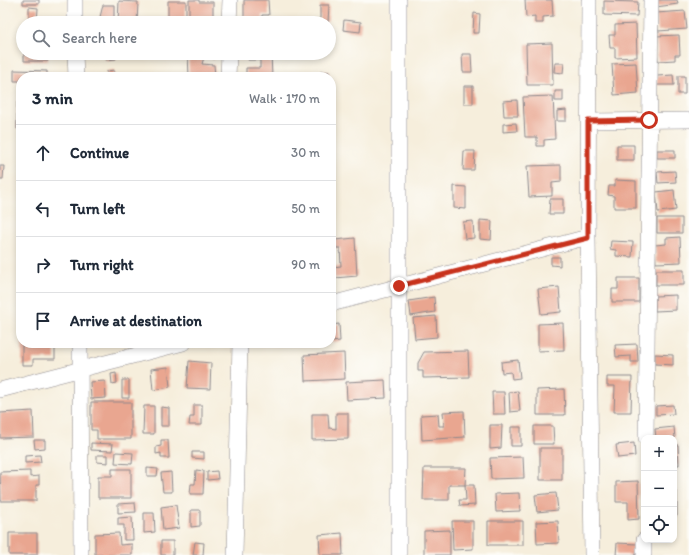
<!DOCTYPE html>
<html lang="en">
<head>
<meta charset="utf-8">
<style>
  :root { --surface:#fff; --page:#f2f2f3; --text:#1f2937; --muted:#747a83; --line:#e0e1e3 }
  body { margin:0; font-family:Itim,sans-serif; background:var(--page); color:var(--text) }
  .controls { position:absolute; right:12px; bottom:12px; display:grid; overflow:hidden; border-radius:8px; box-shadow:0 2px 6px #0003 }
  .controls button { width:36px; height:36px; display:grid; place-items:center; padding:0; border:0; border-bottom:1px solid var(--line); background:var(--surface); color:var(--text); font:20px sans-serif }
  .stop { position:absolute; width:12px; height:12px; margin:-9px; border:3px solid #c8321e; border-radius:50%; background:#fff }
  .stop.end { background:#c8321e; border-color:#fff; box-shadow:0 1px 4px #0008 }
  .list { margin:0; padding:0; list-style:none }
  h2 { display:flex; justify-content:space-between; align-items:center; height:52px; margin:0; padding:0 16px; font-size:17px }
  h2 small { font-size:13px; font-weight:400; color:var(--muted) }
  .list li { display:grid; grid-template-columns:26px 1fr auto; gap:12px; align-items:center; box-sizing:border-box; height:56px; padding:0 16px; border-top:1px solid var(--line) }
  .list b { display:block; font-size:15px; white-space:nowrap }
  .list em { font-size:13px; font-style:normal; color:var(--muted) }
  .icon { flex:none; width:22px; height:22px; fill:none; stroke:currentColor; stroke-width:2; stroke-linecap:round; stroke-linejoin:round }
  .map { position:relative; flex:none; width:689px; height:555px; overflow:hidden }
  .search { position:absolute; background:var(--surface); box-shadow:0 2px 6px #0003; left:16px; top:16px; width:320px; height:44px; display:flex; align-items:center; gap:10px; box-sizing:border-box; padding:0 14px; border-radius:22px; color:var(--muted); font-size:15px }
  .panel { position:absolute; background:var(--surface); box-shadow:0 2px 6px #0003; left:16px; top:72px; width:320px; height:276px; border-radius:16px }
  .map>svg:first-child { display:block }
  .building { fill:#e9a690 }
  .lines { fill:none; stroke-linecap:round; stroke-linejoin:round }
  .minor-casing { stroke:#8c888c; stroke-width:16 }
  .minor { stroke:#fff; stroke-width:15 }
  .route { stroke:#c8321e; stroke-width:5 }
</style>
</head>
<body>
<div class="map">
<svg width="689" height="555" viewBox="0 0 689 555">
  <rect width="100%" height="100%" fill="#fdfcf7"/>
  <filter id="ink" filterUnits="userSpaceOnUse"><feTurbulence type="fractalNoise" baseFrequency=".025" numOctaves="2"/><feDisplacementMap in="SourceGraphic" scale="8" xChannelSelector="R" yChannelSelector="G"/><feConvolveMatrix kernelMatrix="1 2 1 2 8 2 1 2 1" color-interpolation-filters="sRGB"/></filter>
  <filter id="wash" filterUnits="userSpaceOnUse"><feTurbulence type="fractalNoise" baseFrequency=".012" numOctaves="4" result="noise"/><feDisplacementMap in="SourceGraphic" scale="16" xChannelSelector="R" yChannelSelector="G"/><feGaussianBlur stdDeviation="0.9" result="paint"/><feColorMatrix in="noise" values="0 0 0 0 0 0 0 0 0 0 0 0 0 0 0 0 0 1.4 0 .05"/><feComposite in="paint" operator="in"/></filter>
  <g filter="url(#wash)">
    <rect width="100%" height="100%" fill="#f6eedc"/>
    <g id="blocks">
      <path class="building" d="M23,0h16v4h-16z
        M189,0h10v2h14v15l-24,-1z
        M244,0h24l1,15h-7v8h-12v-3h-6z
        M525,0h27l1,16 -10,1v6h-8v-7l-9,1z
        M655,0h22l1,4 -22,3z
        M119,1l19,1 -1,21h-19z
        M168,1h18v18l-18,1z
        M604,1l34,1 -1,14 -33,-1z
        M103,5h11v18h-8v-5l-6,-1z
        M320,5h9l-1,17h-8z
        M29,7l9,1 -1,15h-8z
        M685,11l2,18 -29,2 -2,-18z
        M474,13l6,1 -1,19h-6z
        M344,20l17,2 -1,10 -17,-2z
        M636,24l1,33 -22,1v-10h-5l-1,-13h6v-10z
        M679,35l1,20h-5v5l-17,1 -2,-25z
        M552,43l1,42h-26l-1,-41z
        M24,53h24v8h-24z
        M105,53h11v6l-10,1z
        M188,53h27v6l-11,-2 -2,7 12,1 1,11 -26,1z
        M248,53h23l1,24h-26v-9h14v-8h-12z
        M462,54h9l1,18h-9z
        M555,63h9l-1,10 -9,-1z
        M636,63l2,30 -24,2 -2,-31z
        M14,70l33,1v6h-26v4h-7z
        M114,70v7h-7v-6z
        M321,71l8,1v5h-9z
        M673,75l1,10h-17v-9z
        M678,76h7v18h-7z
        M464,86h9v18h-9z
        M555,91h8v10h-8z
        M553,96l2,43 -11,1v6h-7v-9h-12l-2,-40z
        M517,100l1,16h-14l-1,-15z
        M17,101h4v27l-4,1z
        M566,110v11h-9v-10z
        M516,123l1,8 -14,1v-8z
        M617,145h17v15h-17z
        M657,150h18v8h-18z
        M464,151h11l-1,19h-11z
        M561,165v17l-9,1v13l-23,1 -2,-31z
        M0,166h4l-1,13h-3z
        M675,171l1,11 -18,1 -1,-11z
        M615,180l21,1v27h-22v-12l-6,-1 1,-9h6z
        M454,186l12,1v22l-12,-1z
        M674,190l2,20 -18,2 -2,-20z
        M550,199h13v15h-14z
        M657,218h25v15h-25z
        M480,220l12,1 -1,19 -11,-1z
        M473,221l1,17 -9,1 -2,-17z
        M680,237l1,25 -25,1 -1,-18 11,-1v-6z
        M355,238l2,38 -22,2 -1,-11 7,-1 -1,-18h-4l-1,-8z
        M611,241l22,1 -1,15 -16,-1v-6l-6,-1z
        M551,257h9v9l-9,-1z
        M656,270h28v15h-28z
        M618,278h21v24h-27v-13h6z
        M559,287l2,25 -20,2 -3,-25z
        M676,295v15l-21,1v-15z
        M434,297l1,15 -24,4 -2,-15z
        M436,316l1,21 -22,2 -2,-21z
        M563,323l1,27 -26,1v-27z
        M339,324l1,17 -9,1v-17z
        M22,343h33v16h-22v6h-11z
        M637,344l1,18h-7v-6l-15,1 -1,-12z
        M468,351l1,26 -46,1v-7h-5v-8l6,-11z
        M344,353l1,26 -40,2 -1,-26z
        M655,354l18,1v10l-18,-1z
        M518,360l2,18 -8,1 -1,-7 -9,1 -1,-11z
        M189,361l22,2 -1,26 -23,-1z
        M168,367l2,20 -17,3 -2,-21z
        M116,373l1,10 -5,1 -1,-10z
        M607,377h25l-1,35h-17l1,-26h-8z
        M122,380h7v18h-7z
        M385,380l1,18 -39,2 -1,-18z
        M105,381l1,17 -15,1 -1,-17z
        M564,389l1,26h-28v-25z
        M518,391l2,20 -10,1 -1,-20z
        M492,392h12l1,22h-12z
        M91,402h40v37h-34v-9h-6z
        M194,405h8v20h-13l1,-8h4z
        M673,405l1,9 -18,1v-9z
        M144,406h10v28h-11z
        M161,407l8,1v18h-8z
        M33,411l1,26 -34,1v-25z
        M464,411l1,26 -43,3 -1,-25 17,-1 1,12h5l-1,-14z
        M336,413h12v26l-36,1v-26h16l1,14 7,1z
        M490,425h12l-1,23 -11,1z
        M534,426h19l1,18h-20z
        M511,427h10v19h-10z
        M674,427l1,11h-19l-1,-9z
        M34,440h11v8l-10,1z
        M161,440h7l1,18h-8v-5l-5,1v-7l5,-1z
        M91,443l22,1 -1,7 -21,-1z
        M634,443l1,13 -17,2 -2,-13z
        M674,445h4l1,20h-5z
        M540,448h22v32h-22z
        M116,452l17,1 -1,11 -17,-1z
        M192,452h12v7l-12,-1z
        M40,455l1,7 -16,1v-7z
        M97,455h11v8l-11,-1z
        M523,457l1,21 -33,1 -1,-21z
        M147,468l11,1 -1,7h-10z
        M424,468h42l-1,17h-16v15h-26z
        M112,469h19v29h-33v-22h14z
        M196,470l8,1 -1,23h-13l1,-10h4z
        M30,471v6l9,-1v9h-3v16h-35l-1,-29z
        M217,471l1,8 -11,1v-8z
        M171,472l1,20h-9l-2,-19z
        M638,481l1,38 -11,1v-18h-12v-20z
        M465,485h9l1,20 -15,1 -1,-6h7z
        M674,492h3v24h-3z
        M519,493l1,18 -24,1 -1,-18z
        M556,493l2,17 -21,2 -2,-17z
        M135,503l1,9 -18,1v-9z
        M176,505l3,23 -16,2 -2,-23z
        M191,510h9v16l-9,1z
        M144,513h10l1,19 -11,1z
        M132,517l1,23h-9v-15h-6v-7z
        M452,521h21v28l-20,1z
        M488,521h35v24h-35z
        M558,521l1,22 -22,1 -1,-22z
        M450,530v25h-26v-24z
        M9,533h28v22h-28z
        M119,533l1,12 12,-1v11h-37v-21z
        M342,533l1,22h-23l-1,-20z
        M161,541h12v14h-12z
        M195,542l9,1 -1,12h-10z
        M617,543l20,1 -1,11h-20z"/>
    </g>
  </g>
  <g filter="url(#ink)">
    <use href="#blocks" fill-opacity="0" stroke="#8c888c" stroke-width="1"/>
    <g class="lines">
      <g class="minor-casing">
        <path id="minor" d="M75,0v23
          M399,0v555
          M589,0l-1,237 4,318
          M229,23l1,-23
          M75,53l1,24
          M228,77l1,-24
          M588,121l101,-1
          M331,304l257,-67
          M80,343l1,212
          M0,390l183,-47
          M646,438l5,-438
          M235,555l5,-212
          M644,555v-15"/>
      </g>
      <use href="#minor" class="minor"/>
    </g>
  </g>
  <g class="lines" filter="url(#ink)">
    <path class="route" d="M399,286l189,-48v-117l61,-1"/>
  </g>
</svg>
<div class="controls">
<button>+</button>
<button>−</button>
<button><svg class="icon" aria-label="locate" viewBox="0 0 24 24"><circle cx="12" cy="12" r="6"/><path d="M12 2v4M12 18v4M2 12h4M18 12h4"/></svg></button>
</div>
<div class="stop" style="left:649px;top:120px"></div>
<div class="stop end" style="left:399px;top:286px"></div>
<div class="search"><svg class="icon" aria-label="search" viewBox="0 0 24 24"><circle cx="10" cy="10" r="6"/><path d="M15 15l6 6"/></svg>Search here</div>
<section class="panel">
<h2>3 min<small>Walk · 170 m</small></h2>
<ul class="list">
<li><svg class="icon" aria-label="ahead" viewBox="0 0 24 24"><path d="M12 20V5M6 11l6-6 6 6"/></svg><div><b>Continue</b></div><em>30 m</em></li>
<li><svg class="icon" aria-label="left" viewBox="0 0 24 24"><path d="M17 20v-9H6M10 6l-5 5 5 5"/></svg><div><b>Turn left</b></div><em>50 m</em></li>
<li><svg class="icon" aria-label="right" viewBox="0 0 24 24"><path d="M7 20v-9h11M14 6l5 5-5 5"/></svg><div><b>Turn right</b></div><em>90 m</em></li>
<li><svg class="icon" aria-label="arrive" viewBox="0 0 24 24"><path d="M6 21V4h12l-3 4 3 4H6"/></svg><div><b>Arrive at destination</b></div></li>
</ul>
</section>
</div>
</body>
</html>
